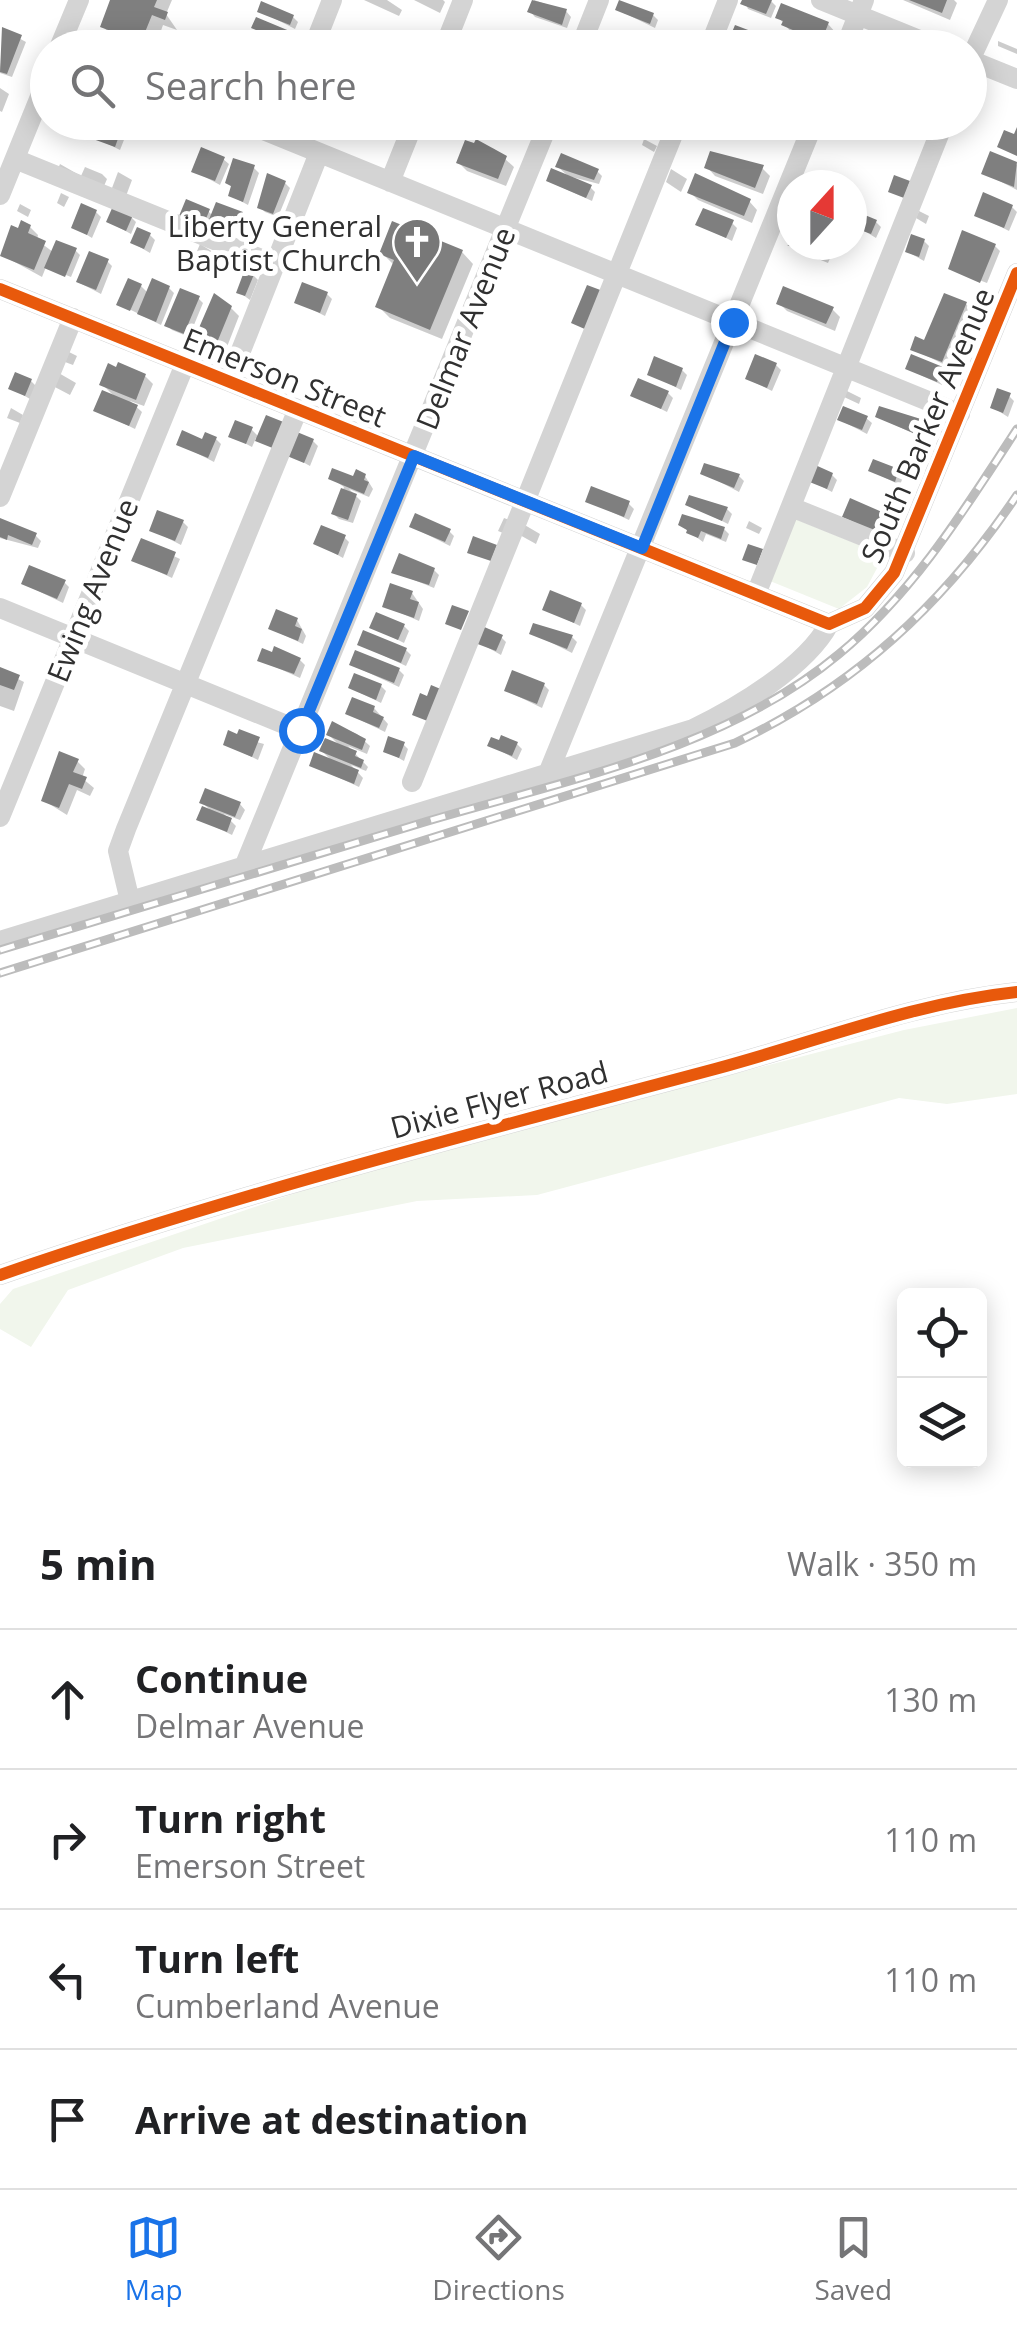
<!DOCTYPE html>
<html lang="en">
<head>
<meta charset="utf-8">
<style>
  :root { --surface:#fff; --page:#f2f2f2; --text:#202124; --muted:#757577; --line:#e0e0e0; --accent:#1a73e8 }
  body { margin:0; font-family:"Open Sans",sans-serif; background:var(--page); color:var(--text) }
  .controls { position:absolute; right:30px; bottom:30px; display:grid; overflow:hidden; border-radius:15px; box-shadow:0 5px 25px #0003 }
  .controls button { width:90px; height:90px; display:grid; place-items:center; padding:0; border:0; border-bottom:2px solid var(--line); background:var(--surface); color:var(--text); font:50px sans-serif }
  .compass { position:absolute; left:777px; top:170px; width:90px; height:90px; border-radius:50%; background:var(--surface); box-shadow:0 5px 25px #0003; rotate:21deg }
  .stop { position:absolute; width:30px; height:30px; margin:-22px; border:8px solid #1a73e8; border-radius:50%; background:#fff }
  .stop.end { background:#1a73e8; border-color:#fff; box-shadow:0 2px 10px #0008 }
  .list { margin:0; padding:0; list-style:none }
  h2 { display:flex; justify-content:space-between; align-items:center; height:130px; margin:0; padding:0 40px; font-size:42px }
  h2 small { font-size:32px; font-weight:400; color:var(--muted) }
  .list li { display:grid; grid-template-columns:65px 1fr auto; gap:30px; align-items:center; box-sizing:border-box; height:140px; padding:0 40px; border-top:2px solid var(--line) }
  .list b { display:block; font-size:38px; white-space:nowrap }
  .list p { margin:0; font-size:32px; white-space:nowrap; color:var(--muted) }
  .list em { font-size:32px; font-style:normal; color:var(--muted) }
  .icon { flex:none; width:55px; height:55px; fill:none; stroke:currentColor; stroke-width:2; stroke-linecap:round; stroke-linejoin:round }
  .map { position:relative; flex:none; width:1017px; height:1498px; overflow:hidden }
  .search { position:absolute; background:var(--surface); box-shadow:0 5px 25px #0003; left:30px; right:30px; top:30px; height:110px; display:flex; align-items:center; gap:25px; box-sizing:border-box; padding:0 35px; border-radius:55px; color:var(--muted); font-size:38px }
  .sheet { height:690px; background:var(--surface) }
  nav { display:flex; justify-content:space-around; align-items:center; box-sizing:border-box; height:140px; border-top:2px solid var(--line); background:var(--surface); font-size:28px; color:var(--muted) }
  nav a { display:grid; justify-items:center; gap:5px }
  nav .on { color:var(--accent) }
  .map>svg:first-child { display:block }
  .green { fill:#f1f6ec }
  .shadow { fill:#0003 }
  .building { fill:#7f7f7f }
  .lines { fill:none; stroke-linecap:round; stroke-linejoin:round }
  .minor { stroke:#d4d4d4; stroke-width:20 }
  .rail-casing { stroke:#bcbcbc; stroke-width:9 }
  .rail { stroke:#fff; stroke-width:5; stroke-dasharray:15; stroke-linecap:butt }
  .cycleway-casing { stroke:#fff; stroke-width:19 }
  .cycleway { stroke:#e8590c; stroke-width:12 }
  .route { stroke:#1a73e8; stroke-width:12 }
  .labels { text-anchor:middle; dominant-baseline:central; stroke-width:10; stroke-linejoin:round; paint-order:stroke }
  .poi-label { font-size:30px; fill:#303030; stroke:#fff; text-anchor:end }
  .street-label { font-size:30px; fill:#303030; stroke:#fff }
</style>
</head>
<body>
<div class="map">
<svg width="1017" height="1498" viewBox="0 0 1017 1498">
  <rect width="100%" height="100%" fill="#fff"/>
  <path class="green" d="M795,519l89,36 -17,32 -28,22 -69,-28z
    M1017,1008v86l-70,10 -48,-6 -362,97 -120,6 -234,47 -115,42 -37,57 -31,-18v-25l13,-15 348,-118 543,-141z"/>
  <path class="shadow" d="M112,0h60l-6,14 11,16 -14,-5 -8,23 -41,-11 -12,-11z
    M364,0h23l15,10 -3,6z
    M414,0h29l2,2 -5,11z
    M534,0l32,11 5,6 -4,11 -32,-11 -5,-6z
    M744,0l27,1 5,5 -5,12 -23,-9z
    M954,0l3,3 -7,17 -47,-20z
    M618,10l35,5 5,5 -3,8z
    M260,11l33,6 5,5 -3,7z
    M778,17l50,7 8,9 -6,15 -38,-15z
    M254,28l37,6 5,5 -3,7z
    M4,30l22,12 -14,35 -12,-4z
    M754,35l5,5 -3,8 -23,-11z
    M256,39l22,9h-22z
    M998,41l19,8v5l-19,-8z
    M0,88l9,6 -7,18 -2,-1z
    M104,122h27l-11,28 -24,-12z
    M472,122h44l1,1 -7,17z
    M912,122l14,1 -4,10 -12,-6z
    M644,139l13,7 -3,6 -12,-7z
    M477,143l17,6 20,18 -8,19 -39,-15 -8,-8z
    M991,155l26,10v25l-33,-17z
    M223,159l6,5 -9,21 -26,-14z
    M60,164l21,12 4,-9 17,7 5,5 -5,12 -45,-20z
    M558,167l39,4 5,5 -3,8 -31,-8z
    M707,167l55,1 8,8 -7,18 -48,-18z
    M254,168l5,5 -11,32 -17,-9 2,-8 -6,-5z
    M671,169l16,10 -6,13 -15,-10z
    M118,172l14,8 -6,16 -14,-8z
    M548,181l42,6 5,5 -3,9z
    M285,183l5,5 -12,29 -13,-5 -5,-5z
    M690,192l59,9 8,9 -5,13 -54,-23z
    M61,193l8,4 -5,10 -7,-4z
    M20,204l11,6 -3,7 -11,-6z
    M1012,207l5,5 -8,19 -32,-16z
    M208,211l5,5 29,-2 3,10 11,6 -5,12 -10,-6 2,-5 -11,-4 -2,5 -19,-11 -3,8 -21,-8z
    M919,211l10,5 -3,8 -10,-6z
    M96,212l5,5 -9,21 -18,-11z
    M131,217l5,5 -5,12 -22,-12z
    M876,222l5,5 -5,11 -18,-11z
    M732,223l5,5 -5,13 -34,-17z
    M30,227l8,8 -1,5 16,12 22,-2 5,5 -9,22 -25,-10 -4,10 -40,-22z
    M150,235l5,5 -5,13 -17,-10z
    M924,241l5,5 -5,15 -16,-9z
    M792,243l37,2 5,4 -6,14 -32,-13z
    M200,244l18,11 -5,12 -18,-11z
    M995,246l5,5 -13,32 -37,-14z
    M462,252l11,12 -31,75 -52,-21 -12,-12 17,-40 -13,-13z
    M107,261l5,5 -11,28 -23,-12z
    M253,275l5,5 -8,20 -11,-8z
    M141,286l7,7 21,-5 5,5 -13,32 -42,-21z
    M327,294l5,5 -7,17 -28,-14z
    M198,298l5,5 -14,34 -17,-7 -5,-5z
    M779,303l53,6 8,8 -5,14 -48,-20z
    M966,304l5,5 -24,57 -34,-17 13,-6z
    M231,308l8,8 -14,36 -27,-16z
    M67,351l10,5 -4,9 -8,-3z
    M776,365l5,5 -9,21 -24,-12z
    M908,369l33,1 5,5 -4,10z
    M682,370l5,5 -6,15 -31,-16z
    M57,372l19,11 -6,12 -19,-10z
    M145,376l8,8 -9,22 -14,-5 12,11 -7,17 -39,-19 20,-12 -14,-14z
    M31,381l5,5 -6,13 -19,-11z
    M847,391l14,7 -2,6 -15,-7z
    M668,393l5,5 -6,14 -34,-17z
    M1009,396l5,5 -6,16 -16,-10z
    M11,408l12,7 -3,8 -13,-5z
    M878,417l44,5 6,5 -5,11z
    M866,418l6,5 -5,11 -27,-14z
    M252,430l7,7 21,15 -24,-14 -4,9 -21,-11z
    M216,439l5,5 -7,18 -35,-18z
    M313,441l5,5 -8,20 -20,-11z
    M871,471l27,1 5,5 -3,8z
    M703,473l36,3 5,5 -5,11z
    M832,475l5,5 -5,12 -23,-12z
    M365,476l8,13 -4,8 -20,-8 12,12 -8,22 -14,-4 -5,-5 10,-27 -13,-9z
    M588,501l41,3 5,5 -5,11z
    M688,504l39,5 5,5 -4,10z
    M880,514l5,5 -6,15 -29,-13z
    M504,518l8,3 -4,14 -10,-4z
    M0,521l36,15 5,5 -3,7 -38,-10z
    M749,521l13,7 -3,6 -13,-6z
    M183,522l5,5 -7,18 -29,-15z
    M523,524l17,10 -4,10 -18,-10z
    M680,525l44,4 5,5 -3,8 -20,-8 -3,8z
    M412,527l37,4 5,5 -4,10z
    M344,537l5,5 -6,16 -27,-15z
    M142,541l38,18 -8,19 -38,-18z
    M434,570l5,5 -5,13 -40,-16z
    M64,582l5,5 -6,16 -39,-19z
    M412,593l11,16 -4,12 -34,-15z
    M581,605l5,5 -6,16 -35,-17z
    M297,620l9,16 -3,8 -32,-15z
    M404,626l5,5 -5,12 -32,-16z
    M532,633l40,4 5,5 -5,11z
    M501,637l5,5 -5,13 -23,-13z
    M359,644l47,6 5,5 -5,11z
    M260,660h40l5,5 -5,13z
    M352,665l47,5 5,5 -5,12z
    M0,670l24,12 -10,29 -14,-5z
    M544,685l5,5 -7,18 -35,-17z
    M381,686l5,5 -5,12 -30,-15z
    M374,708l14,16 -3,8 -37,-18z
    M333,724l24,10 13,12 -3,8 -19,-8 20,21 -2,4 -15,-6 12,13 -4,9 -47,-22 22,-2 -12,-12 19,-4 -12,-12z
    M239,737l25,7 -6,16 -33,-16z
    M403,744l5,5 -4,12 -18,-10z
    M517,744l5,5 -5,11 -27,-15z
    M77,761l8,8 -3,9 12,10 -4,8 -13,-6 -10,25 -24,-15z
    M202,802l38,2 5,6 -5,10 -16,-6 12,12 -4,9 -33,-16 14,-6z"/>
  <path class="building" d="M110,0h47l-3,7 14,5 -3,8 -13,-5 -11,27 -41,-15z
    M532,0l35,9 -5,16 -35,-13z
    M619,0l35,13 -4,11 -35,-14z
    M742,0h30l-6,14 -26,-10z
    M909,0h38l-5,13z
    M261,1l33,14 -4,10 -33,-13z
    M781,3l48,19 -8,20 -40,-17 2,-4 -8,-3z
    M256,17l36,15 -4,10 -37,-14z
    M735,25l21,8 -5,12 -21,-8z
    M2,27l20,8 -15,39 -7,-2z
    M610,32l29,12 -1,4 -32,-5z
    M99,122h25l-9,25 -22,-8z
    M469,122h41l-6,15z
    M1017,127v29l-20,-9 7,-17 10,4z
    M476,139l31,17 -9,23 -42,-16 9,-23 9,3z
    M201,147l24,10 -10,24 -24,-9z
    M710,151l54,14 -9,23 -51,-20z
    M990,151l27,11 -3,25 -33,-13z
    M561,153l38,16 -5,11 -39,-13z
    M233,158l22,7 -12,37 -15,-6 3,-10 -6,-3z
    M551,168l41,17 -6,13 -40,-17z
    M267,173l19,8 -13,33 -16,-6z
    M695,173l56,26 -7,17 -57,-23z
    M894,175l16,6 -6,17 -16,-6z
    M983,192l30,13 -9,23 -30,-12z
    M186,199l24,10 -7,17 -24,-10z
    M216,202l27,10 -6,16 -29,-6z
    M81,203l16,7 -10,25 -16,-7z
    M113,206l20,9 -7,16 -20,-9z
    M703,208l31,12 -8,18 -31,-13z
    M860,213l17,7 -6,14 -16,-6z
    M21,220l10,5 -3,8 18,8 -12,29 -34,-14 11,-31 7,3z
    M392,221l71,29 -33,80 -55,-23 19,-47 -15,-6z
    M137,227l14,6 -7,16 -14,-6z
    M962,230l34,14 -16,39 -32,-14z
    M911,234l14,5 -6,18 -14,-5z
    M56,240l21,8 -12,29 -21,-9z
    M787,245h42l-6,14z
    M89,251l20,8 -13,31 -20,-8z
    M245,269l10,3 -10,24 -9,-3z
    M128,278l14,6 -12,27 -14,-6z
    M152,278l18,8 -14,36 -19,-8z
    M302,282l26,10 -8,21 -26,-10z
    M587,285l16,6 -16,39 -16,-7z
    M783,286l51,21 -8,17 -50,-20z
    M180,288l20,8 -16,38 -20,-8z
    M214,293l18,13 -16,39 -21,-8z
    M944,293l23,9 -25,60 -32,-12 5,-14 9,4z
    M755,354l22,9 -10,25 -22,-9z
    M911,354l32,13 -6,15 -32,-13z
    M654,356l29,12 -7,19 -29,-12z
    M118,362l28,12 -10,26 -37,-15 9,-22 8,4z
    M15,372l17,7 -7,17 -17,-7z
    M638,378l31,13 -8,18 -31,-13z
    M997,388l14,5 -8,20 -13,-5z
    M102,390l36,15 -9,21 -36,-15z
    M843,406l25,10 -6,14 -25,-10z
    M879,406l45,14 -6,15 -43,-18z
    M266,415l20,8 -11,26 -20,-8z
    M235,420l18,7 -7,17 -18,-7z
    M182,430l20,9 3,-7 12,5 -9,21 -32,-13z
    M297,432l17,7 -10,24 -17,-7z
    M873,459l26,10 -4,13 -27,-11z
    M704,463l36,11 -6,14 -34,-14z
    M813,464l20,9 -6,16 -20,-8z
    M332,468l21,8 3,-7 10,5 -2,6 5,2 -5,12 -36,-15z
    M591,486l39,15 -6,16 -39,-15z
    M341,488l16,6 -9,26 -17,-6z
    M689,495l39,12 -6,14 -37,-16z
    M850,498l32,14 -8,19 -32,-14z
    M157,510l27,10 -9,21 -26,-10z
    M415,513l36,16 -6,13 -36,-15z
    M682,514l43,13 -4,12 -20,-8 -3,7 -12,-5 1,-3 -9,-5z
    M0,518l37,15 -5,12 -24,-10 -1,5 -7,-3z
    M321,525l25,10 -8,20 -25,-11z
    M473,536l24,9 -6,16 -24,-8z
    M141,538l35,14 -9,23 -36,-14z
    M748,544l15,5 -6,16 -15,-5z
    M399,553l36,15 -6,17 -38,-12z
    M29,565l37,15 -9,19 -36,-15z
    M390,583l23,8 -3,8 9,3 -5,16 -32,-11z
    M550,590l32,13 -8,20 -32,-13z
    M452,605l17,6 -8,19 -16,-6z
    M276,609l22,9 -3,8 7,3 -4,12 -30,-12z
    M376,612l29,12 -7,16 -29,-12z
    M533,623l40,12 -6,14 -38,-15z
    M482,626l21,9 -7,16 -21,-8z
    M363,630l44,18 -6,15 -44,-18z
    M274,646l27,12 -7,16 -37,-13 5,-13 10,4z
    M355,650l45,18 -6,15 -45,-18z
    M0,667l20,8 -6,15 -14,-5z
    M512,670l33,13 -8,21 -33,-13z
    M354,673l28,11 -6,16 -28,-12z
    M431,685l12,5 -13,32 -18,-7 8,-22 7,3z
    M352,697l23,9 -2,6 11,5 -5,11 -34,-14z
    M332,721l34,18 -4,11 -36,-15z
    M239,729l21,8 -8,20 -29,-12 5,-15 9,4z
    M501,735l17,7 -6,14 -25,-10 4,-9 8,3z
    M388,736l17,6 -6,16 -16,-6z
    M325,738l32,13 -2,5 9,4 -3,8 -42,-17z
    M59,751l20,8 -6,13 14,5 -5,12 -13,-5 -10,24 -18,-7z
    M314,752l45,18 -5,14 -45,-18z
    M205,788l36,14 -6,15 -36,-14z
    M202,806l30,12 -5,14 -31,-12z"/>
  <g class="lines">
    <path class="minor" d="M821,0l118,48
      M59,48l20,-48
      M313,48l19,-48
      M444,48l19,-48
      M580,48l19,-48
      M709,48l19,-48
      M845,48l19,-48
      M970,60l28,-60
      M970,60l47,19
      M244,122l716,292
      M15,159l261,106
      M390,182l24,-60
      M0,195l48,-118
      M0,289l829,335
      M229,381l90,-228
      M0,497l73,-179
      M791,507l114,46
      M756,594l188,-472
      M0,608l301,123
      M829,624l36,-16 29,-35 123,-300
      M547,776l267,-654
      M412,782l266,-660
      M0,817l185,-453
      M244,867l305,-745
      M130,901l-12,-50 8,-22 172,-420
      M0,941l693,-212c44,-21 113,-62 136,-105
      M0,1275c235,-81 475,-142 715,-206 101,-27 198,-66 302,-77"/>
    <g class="rail-casing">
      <path id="rail" d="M0,950c142,-43 285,-86 428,-129 139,-41 297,-72 411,-167 74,-61 126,-145 178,-225
        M0,973l735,-230c120,-57 208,-138 282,-248"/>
    </g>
    <use href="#rail" class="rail"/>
    <g class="cycleway-casing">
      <path id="cycleway" d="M0,289l829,335 36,-16 29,-35 123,-300
        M0,1275c235,-81 475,-142 715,-206 101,-27 198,-66 302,-77"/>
    </g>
    <use href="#cycleway" class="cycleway"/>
  </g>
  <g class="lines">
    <path class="route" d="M301,730l113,-274 228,92 91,-226"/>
  </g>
  <defs>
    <g id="church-pin" transform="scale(2.5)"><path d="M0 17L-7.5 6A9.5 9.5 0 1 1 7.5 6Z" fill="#787878" stroke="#fff"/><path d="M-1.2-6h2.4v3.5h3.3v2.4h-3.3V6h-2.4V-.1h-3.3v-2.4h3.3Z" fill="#fff"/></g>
  </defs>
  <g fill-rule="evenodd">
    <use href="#church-pin" x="417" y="242"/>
  </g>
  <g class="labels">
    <g class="poi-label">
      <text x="382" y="225">Liberty General<tspan x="382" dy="34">Baptist Church</tspan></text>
    </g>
    <g class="street-label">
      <text transform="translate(465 328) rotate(-68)">Delmar Avenue</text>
      <text transform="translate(285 377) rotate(22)">Emerson Street</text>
      <text transform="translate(927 425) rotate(-67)">South Barker Avenue</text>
      <text transform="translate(92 590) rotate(-68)">Ewing Avenue</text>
      <text transform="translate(499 1099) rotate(-15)">Dixie Flyer Road</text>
    </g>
  </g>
</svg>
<div class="controls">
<button><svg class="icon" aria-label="locate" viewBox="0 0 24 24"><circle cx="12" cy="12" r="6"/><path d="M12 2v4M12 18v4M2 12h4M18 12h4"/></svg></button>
<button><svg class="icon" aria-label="layers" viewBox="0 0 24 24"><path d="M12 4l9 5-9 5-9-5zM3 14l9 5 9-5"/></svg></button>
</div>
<svg class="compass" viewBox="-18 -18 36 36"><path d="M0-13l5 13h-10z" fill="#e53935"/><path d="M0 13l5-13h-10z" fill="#757577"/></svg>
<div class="stop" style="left:301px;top:730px"></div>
<div class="stop end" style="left:733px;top:322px"></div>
<div class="search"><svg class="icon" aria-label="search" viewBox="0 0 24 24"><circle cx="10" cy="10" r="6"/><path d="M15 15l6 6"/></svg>Search here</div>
</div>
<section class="sheet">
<h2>5 min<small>Walk · 350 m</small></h2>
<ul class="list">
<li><svg class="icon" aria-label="ahead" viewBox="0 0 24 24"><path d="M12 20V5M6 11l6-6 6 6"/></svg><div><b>Continue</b><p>Delmar Avenue</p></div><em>130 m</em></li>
<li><svg class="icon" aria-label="right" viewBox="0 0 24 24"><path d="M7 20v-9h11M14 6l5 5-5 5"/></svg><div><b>Turn right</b><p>Emerson Street</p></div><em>110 m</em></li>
<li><svg class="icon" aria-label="left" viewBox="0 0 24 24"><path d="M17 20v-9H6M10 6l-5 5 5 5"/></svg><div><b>Turn left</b><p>Cumberland Avenue</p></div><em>110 m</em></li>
<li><svg class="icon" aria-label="arrive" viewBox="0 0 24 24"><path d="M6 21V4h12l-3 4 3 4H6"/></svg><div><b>Arrive at destination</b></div></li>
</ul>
</section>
<nav>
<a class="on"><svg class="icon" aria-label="map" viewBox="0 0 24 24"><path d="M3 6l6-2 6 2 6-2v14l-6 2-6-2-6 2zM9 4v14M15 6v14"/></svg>Map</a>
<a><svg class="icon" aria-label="directions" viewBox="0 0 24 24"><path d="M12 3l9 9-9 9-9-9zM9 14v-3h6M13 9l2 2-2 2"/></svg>Directions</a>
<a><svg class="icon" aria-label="saved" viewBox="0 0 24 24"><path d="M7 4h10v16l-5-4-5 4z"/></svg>Saved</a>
</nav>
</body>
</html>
